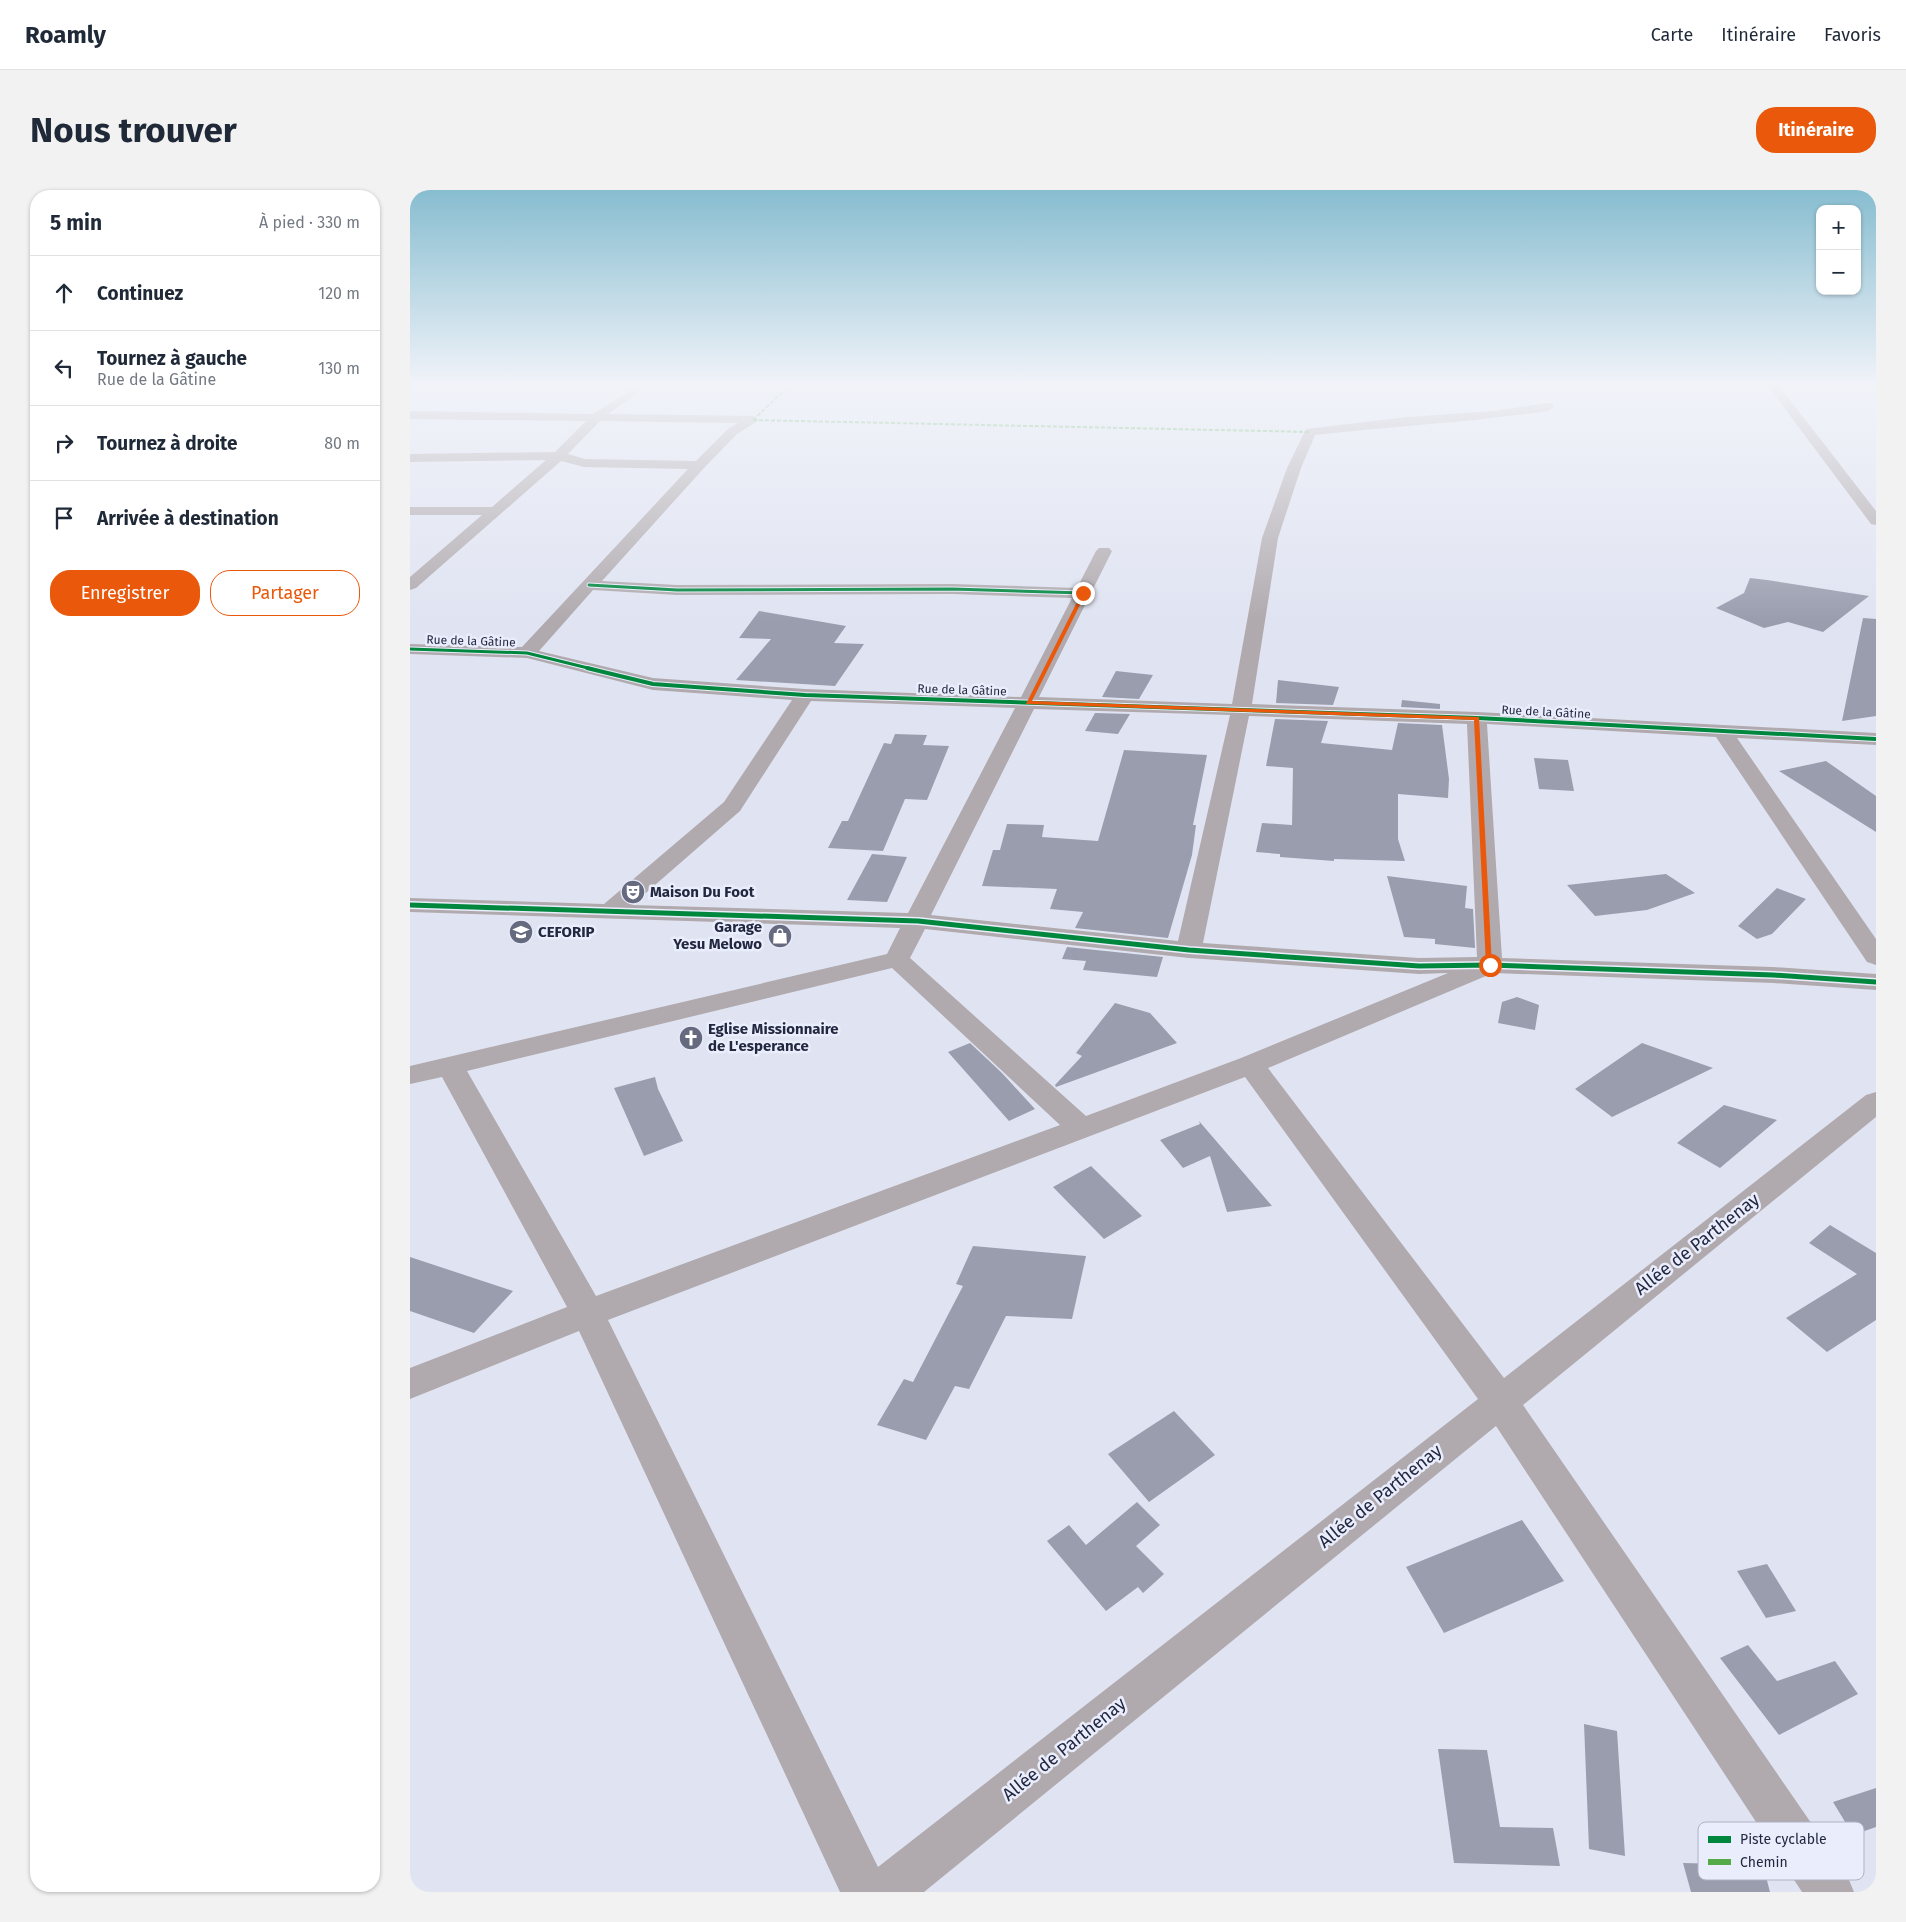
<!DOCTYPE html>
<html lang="fr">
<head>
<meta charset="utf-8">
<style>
  :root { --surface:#fff; --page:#f2f2f3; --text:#1f2937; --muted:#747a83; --line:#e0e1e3; --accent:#ea580c }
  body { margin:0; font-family:"Fira Sans",sans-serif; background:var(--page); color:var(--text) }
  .controls { position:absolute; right:15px; top:15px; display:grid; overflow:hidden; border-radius:10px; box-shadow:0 1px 4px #0004 }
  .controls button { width:45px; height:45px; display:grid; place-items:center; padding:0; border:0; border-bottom:1px solid var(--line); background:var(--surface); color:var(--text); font:25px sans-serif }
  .stop { position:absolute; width:15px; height:15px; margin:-11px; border:4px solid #ea580c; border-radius:50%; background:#fff }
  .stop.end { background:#ea580c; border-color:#fff; box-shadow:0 1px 5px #0008 }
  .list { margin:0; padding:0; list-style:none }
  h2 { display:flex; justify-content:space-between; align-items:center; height:65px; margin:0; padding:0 20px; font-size:21px }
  h2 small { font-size:16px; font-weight:400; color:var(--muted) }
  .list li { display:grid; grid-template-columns:32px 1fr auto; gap:15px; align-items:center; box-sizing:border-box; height:75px; padding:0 20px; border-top:1px solid var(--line) }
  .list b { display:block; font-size:19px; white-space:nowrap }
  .list p { margin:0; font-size:16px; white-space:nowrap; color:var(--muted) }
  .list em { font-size:16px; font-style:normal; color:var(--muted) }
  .actions { display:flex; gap:10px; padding:15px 20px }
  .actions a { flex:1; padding:11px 0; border:1px solid var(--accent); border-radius:20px; text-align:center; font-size:18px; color:var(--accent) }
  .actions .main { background:var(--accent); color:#fff }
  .icon { flex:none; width:28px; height:28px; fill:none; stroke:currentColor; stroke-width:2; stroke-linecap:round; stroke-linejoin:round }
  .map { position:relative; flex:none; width:1466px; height:1702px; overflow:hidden; border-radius:20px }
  header { display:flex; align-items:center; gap:30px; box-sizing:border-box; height:70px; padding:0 25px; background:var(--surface); border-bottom:1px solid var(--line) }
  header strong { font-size:24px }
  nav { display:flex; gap:28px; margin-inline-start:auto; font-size:18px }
  .intro { display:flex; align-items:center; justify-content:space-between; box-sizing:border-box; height:120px; padding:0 30px }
  h1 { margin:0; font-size:35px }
  .button { padding:12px 22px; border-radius:20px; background:var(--accent); color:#fff; font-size:18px; font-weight:700 }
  main { display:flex; gap:30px; padding:0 30px }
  aside { flex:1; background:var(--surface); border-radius:20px; box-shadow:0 1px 4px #0004 }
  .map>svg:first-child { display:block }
  .building { fill:#9a9dae }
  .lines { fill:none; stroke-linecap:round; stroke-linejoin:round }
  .minor { fill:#b0aaae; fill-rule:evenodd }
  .quiet { stroke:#53aa46; stroke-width:2; stroke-dasharray:4 2; stroke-linecap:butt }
  .cycleway-far2-casing { stroke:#eaedfb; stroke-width:5 }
  .cycleway-far1-casing { stroke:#eaedfb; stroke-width:6 }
  .cycleway-casing { stroke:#eaedfb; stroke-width:8 }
  .cycleway-far2 { stroke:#00873e; stroke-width:3 }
  .cycleway-far1 { stroke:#00873e; stroke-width:4 }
  .cycleway { stroke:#00873e; stroke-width:5 }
  .route { fill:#ea580c }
  .labels { text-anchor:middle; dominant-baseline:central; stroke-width:5; stroke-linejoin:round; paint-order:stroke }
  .far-street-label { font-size:12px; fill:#232841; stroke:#eaedfb }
  .poi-label { font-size:15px; font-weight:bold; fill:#232841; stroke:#eaedfb; text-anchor:start }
  .near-street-label { font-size:18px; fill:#232841; stroke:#eaedfb }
  .key { fill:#eaedfb; stroke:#aeb2c3; stroke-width:1 }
  .key-label { font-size:14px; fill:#232841 }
</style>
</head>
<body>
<header>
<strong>Roamly</strong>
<nav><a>Carte</a><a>Itinéraire</a><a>Favoris</a></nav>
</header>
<div class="intro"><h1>Nous trouver</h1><a class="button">Itinéraire</a></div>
<main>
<aside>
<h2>5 min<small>À pied · 330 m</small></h2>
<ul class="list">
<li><svg class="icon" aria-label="ahead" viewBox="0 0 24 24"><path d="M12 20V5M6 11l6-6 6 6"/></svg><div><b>Continuez</b></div><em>120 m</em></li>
<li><svg class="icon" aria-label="left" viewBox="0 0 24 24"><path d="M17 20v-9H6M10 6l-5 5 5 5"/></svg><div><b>Tournez à gauche</b><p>Rue de la Gâtine</p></div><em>130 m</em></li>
<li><svg class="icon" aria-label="right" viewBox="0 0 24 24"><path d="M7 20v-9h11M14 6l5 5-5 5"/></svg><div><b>Tournez à droite</b></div><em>80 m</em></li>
<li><svg class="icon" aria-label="arrive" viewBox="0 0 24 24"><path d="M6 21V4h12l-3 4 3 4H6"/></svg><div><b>Arrivée à destination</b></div></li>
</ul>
<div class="actions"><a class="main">Enregistrer</a><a>Partager</a></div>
</aside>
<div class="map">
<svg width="1466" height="1702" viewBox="0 0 1466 1702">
  <rect width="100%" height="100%" fill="#e0e4f2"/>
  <path class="building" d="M1340,388l17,2 102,16 -46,36 -35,-10 -24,6 -48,-20 28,-15z
    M349,421l87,15 -12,17 30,1 -29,42 -99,-6 35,-41 -32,-1z
    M1453,428l13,1v97l-34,5z
    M706,481l37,4 -14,24 -37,-2z
    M868,490l61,7 -6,18 -57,-2z
    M992,510l38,4v5l-39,-2z
    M685,523l35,1 -12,20 -33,-3z
    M865,529l53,2 -7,22 71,7 6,-27 44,2 7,54 -1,19 -50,-4v45l7,22 -71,-2v2l-54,-4v-3l-24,-2 6,-29 30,2 1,-57 -27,-2z
    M485,544l32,1 -4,10 26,1 -22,54 -22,-1 -22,52 -55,-3 14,-27h6l36,-78 7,1z
    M714,560l83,5 -14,70h3l-4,30 -24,83 -93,-10 8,-16 -33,-3 7,-20 -75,-3 11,-36h7l7,-26 37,1 -2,12 56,4z
    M1124,568l34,2 6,31 -35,-2z
    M1416,571l50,35v36l-97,-61z
    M462,664l35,3 -20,45 -40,-2z
    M1256,684l29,19 -48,17 -52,6 -28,-31z
    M977,686l80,10 -2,22 8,1 2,39 -40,-4v-5l-31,-2z
    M1367,698l29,11 -34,35 -15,5 -19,-13z
    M657,757l96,10 -6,20 -74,-7 3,-9 -24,-2z
    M1107,807l22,8 -4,25 -37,-7 4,-21z
    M705,813l35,10 27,30 -121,44 -1,-2 27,-29 -6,-3z
    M560,853l32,30 33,36 -26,12 -61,-69z
    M1232,853l71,25 -101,49 -37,-28z
    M245,887l3,12 25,52 -39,15 -30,-68z
    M1314,915l53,15 -57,48 -43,-25z
    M789,931l73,85 -45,6 -17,-56 -27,12 -23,-28 40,-16z
    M681,976l51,50 -38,23 -51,-52z
    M1420,1035l46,28v67l-49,32 -41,-34 71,-44 -48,-31z
    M563,1056l113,10 -14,63 -66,-3 -37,73 -14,-3 -29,54 -49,-15 27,-46 9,3 50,-96 -7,-2z
    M0,1067l103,34 -39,42 -64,-22z
    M764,1221l41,44 -66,47 -41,-48z
    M727,1312l23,23 -24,21 28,28 -21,19 -5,-6 -32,24 -59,-70 22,-16 17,20z
    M1112,1330l42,61 -120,52 -38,-66z
    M1357,1374l29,47 -30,7 -29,-47z
    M1338,1455l29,36 58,-20 23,33 -79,41 -59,-77z
    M1174,1534l33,7 8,125 -36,-7z
    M1028,1559l49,1 13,77 53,1 7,38 -106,-3z
    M1466,1598v39l-23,8 -20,-33z
    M1273,1673l80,2 7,27h-79z"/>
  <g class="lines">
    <path class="minor" d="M1355,192h11l100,129v14l-5,-1z
      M221,200l4,1 2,2 -2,2 -27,19 145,2 6,4 -22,14 -33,34 -102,113 75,4 275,-1 125,4 19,-37 3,-3h10l3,3 -73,146 193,7 30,-166 25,-70 19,-39 102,-12 85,-6 55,-8 4,1 2,3 -6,4c-77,11 -155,15 -233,24l-14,33 -23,70 -26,166 225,8 399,21v12l-139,-7 139,201v26l-9,-3 -151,-225 -229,-13 15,234 271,9 103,7v16l-103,-7 -280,-10 -225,95 236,310 362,-283 10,-3v25l-353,288 324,470 7,17h-52l-306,-466 -572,466h-84l-261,-561 -169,68v-31l157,-61 -125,-230 -32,7v-18l477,-112 13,-26 -490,-16v-14l194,6 120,-102 68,-102 -139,-10 -126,-32 -117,-4v-10l112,3 166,-178 -104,-2 -23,-6 -145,127 -6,2v-13l72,-62h-72v-8h82l54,-47 -136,2v-8l145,-2 31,-31 -176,-2v-8l183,3zM190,231l138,2 -9,5 -33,33 -111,-2 -17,-5zM183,400l84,5 275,-1 120,4 -51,99 -216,-8 -152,-11 -114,-27zM401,511l204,7 -107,205 -276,-8 108,-94zM624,519l196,6 -52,226 -247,-26zM839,526l218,8 10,233 -58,1 -216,-15zM515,739l264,29 230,16 29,-1 -207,85 -155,58 -176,-158zM482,778l168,157 -464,171 -129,-225zM835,887l233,322 -600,468 -270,-547z"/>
    <path class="quiet" d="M343,230l557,12
      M343,230l40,-38"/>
    <g class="cycleway-far2-casing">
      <path id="cycleway-far2" d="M179,395l88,5 275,-1 131,4
        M0,459l117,4 65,16"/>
    </g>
    <g class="cycleway-far1-casing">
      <path id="cycleway-far1" d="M177,478l66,16 152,11 672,23 399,21"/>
    </g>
    <g class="cycleway-casing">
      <path id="cycleway" d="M0,715l508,16 271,29 230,16 71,-1 283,10 103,7"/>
    </g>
    <use href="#cycleway-far2" class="cycleway-far2"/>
    <use href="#cycleway-far1" class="cycleway-far1"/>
    <use href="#cycleway" class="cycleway"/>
  </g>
  <linearGradient id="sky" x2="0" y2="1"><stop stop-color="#87bdd0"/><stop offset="0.45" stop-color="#f1f3f9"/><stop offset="1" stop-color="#f1f3f9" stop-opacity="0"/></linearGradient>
  <rect width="1466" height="431" fill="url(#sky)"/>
  <path class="route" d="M672,402l4,1 -54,108 447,16 13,249 -6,-1 -12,-245 -448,-16z"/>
  <defs>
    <g id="theatre-disc" transform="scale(1.25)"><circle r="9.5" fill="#656a7f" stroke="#eaedfb"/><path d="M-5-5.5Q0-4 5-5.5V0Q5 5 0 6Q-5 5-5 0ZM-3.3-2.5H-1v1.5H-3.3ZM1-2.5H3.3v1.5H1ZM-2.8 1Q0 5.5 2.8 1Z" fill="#fff"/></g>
    <g id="school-disc" transform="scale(1.25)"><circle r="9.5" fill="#656a7f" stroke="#eaedfb"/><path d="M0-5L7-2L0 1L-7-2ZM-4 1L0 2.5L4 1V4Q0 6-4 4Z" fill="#fff"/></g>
    <g id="shop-disc" transform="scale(1.25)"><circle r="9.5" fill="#656a7f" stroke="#eaedfb"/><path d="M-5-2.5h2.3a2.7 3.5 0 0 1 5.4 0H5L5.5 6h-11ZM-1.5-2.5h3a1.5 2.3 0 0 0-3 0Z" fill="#fff"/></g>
    <g id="church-disc" transform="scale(1.25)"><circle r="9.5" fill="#656a7f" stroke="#eaedfb"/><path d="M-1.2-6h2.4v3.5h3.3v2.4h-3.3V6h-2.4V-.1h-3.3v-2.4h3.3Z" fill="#fff"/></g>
  </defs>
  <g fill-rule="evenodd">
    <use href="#theatre-disc" x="223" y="702"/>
    <use href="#school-disc" x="111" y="742"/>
    <use href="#shop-disc" x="370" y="746"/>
    <use href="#church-disc" x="281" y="848"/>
  </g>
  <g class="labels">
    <g class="far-street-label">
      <text transform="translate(61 451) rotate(2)">Rue de la Gâtine</text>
      <text transform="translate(552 500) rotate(2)">Rue de la Gâtine</text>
      <text transform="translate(1136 522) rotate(3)">Rue de la Gâtine</text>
    </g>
    <g class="poi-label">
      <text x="240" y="702">Maison Du Foot</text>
      <text x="352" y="737" text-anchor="end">Garage<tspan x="352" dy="17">Yesu Melowo</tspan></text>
      <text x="128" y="742">CEFORIP</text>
      <text x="298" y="839">Eglise Missionnaire<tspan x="298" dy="17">de L'esperance</tspan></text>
    </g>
    <g class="near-street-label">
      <text transform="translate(1287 1054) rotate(-38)">Allée de Parthenay</text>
      <text transform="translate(970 1306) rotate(-39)">Allée de Parthenay</text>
      <text transform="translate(654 1559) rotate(-39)">Allée de Parthenay</text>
    </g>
  </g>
  <rect x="1288" y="1632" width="166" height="58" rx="8" class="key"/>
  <rect x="1298" y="1646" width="23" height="7" fill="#00873e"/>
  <rect x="1298" y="1669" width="23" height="6" fill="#53aa46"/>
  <g class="key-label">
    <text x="1330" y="1654">Piste cyclable</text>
    <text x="1330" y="1677">Chemin</text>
  </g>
</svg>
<div class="controls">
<button>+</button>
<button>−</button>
</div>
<div class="stop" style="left:1080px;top:775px"></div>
<div class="stop end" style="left:673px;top:403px"></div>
</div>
</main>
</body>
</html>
